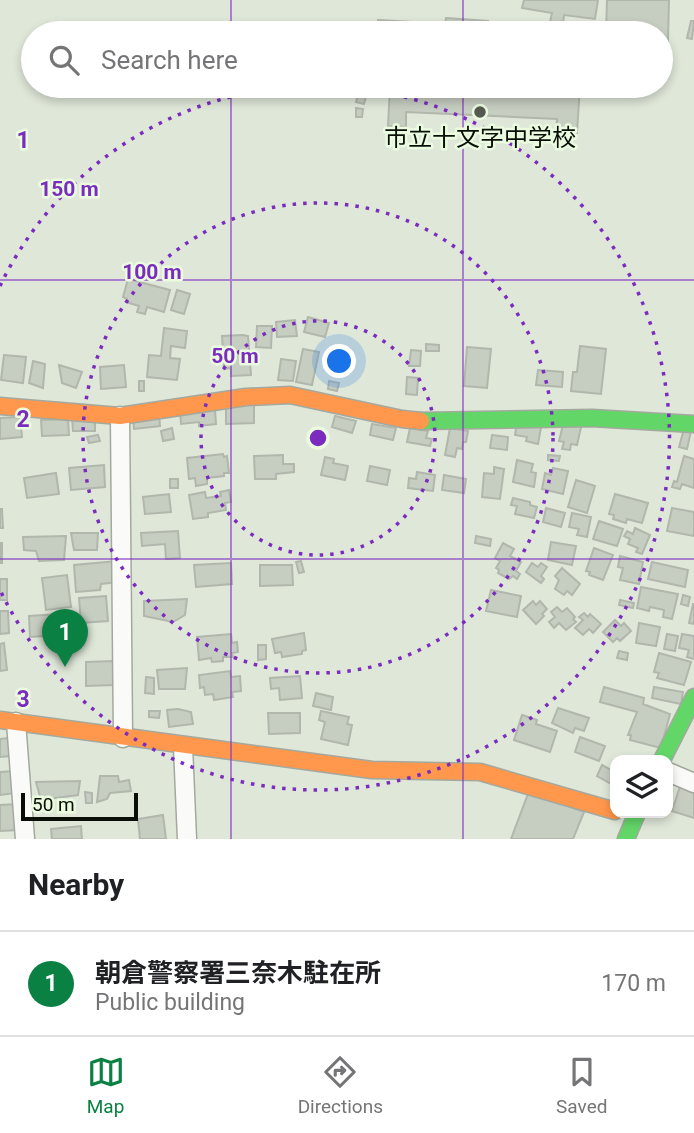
<!DOCTYPE html>
<html lang="en">
<head>
<meta charset="utf-8">
<style>
  :root { --surface:#fff; --page:#f6f6f6; --text:#202124; --muted:#757577; --line:#e0e0e0; --accent:#0b8043 }
  body { margin:0; font-family:Roboto,"Noto Sans JP",sans-serif; background:var(--page); color:var(--text) }
  .controls { position:absolute; right:21px; bottom:21px; display:grid; overflow:hidden; border-radius:14px; box-shadow:0 4px 10px #0003 }
  .controls button { width:63px; height:63px; display:grid; place-items:center; padding:0; border:0; border-bottom:2px solid var(--line); background:var(--surface); color:var(--text); font:35px sans-serif }
  .scale { position:absolute; left:21px; bottom:18px; width:117px; box-sizing:border-box; padding-left:7px; border:4px solid #090e06; border-top:0; font-size:19px; line-height:24px; white-space:nowrap; color:#090e06; -webkit-text-stroke:5px #ebfbe0; paint-order:stroke }
  .you { position:absolute; left:340px; top:362px; width:24px; height:24px; margin:-18px; border:5px solid #fff; border-radius:50%; background:#1a73e8; box-shadow:0 0 0 10px #1a73e833 }
  .badge { display:grid; place-items:center; width:46px; height:46px; border-radius:50%; background:var(--accent); color:#fff; font-size:23px; font-weight:700 }
  .pin { position:absolute; translate:-50% -58px; filter:drop-shadow(0 2px 4px #0008) }
  .pin::after { content:''; position:absolute; top:37px; width:24px; height:21px; background:inherit; clip-path:polygon(0 0,100% 0,50% 100%) }
  .list { margin:0; padding:0; list-style:none }
  h2 { display:flex; justify-content:space-between; align-items:center; height:91px; margin:0; padding:0 28px; font-size:30px }
  h2 small { font-size:23px; font-weight:400; color:var(--muted) }
  .list li { display:grid; grid-template-columns:46px 1fr auto; gap:21px; align-items:center; box-sizing:border-box; height:105px; padding:0 28px; border-top:2px solid var(--line) }
  .list b { display:block; font-size:26px; white-space:nowrap }
  .list p { margin:0; font-size:23px; white-space:nowrap; color:var(--muted) }
  .list em { font-size:23px; font-style:normal; color:var(--muted) }
  .icon { flex:none; width:38px; height:38px; fill:none; stroke:currentColor; stroke-width:2; stroke-linecap:round; stroke-linejoin:round }
  .map { position:relative; flex:none; width:694px; height:839px; overflow:hidden }
  .search { position:absolute; background:var(--surface); box-shadow:0 4px 10px #0003; left:21px; right:21px; top:21px; height:77px; display:flex; align-items:center; gap:18px; box-sizing:border-box; padding:0 24px; border-radius:38px; color:var(--muted); font-size:26px }
  .sheet { height:196px; background:var(--surface) }
  nav { display:flex; justify-content:space-around; align-items:center; box-sizing:border-box; height:98px; border-top:2px solid var(--line); background:var(--surface); font-size:19px; color:var(--muted) }
  nav a { display:grid; justify-items:center; gap:4px }
  nav .on { color:var(--accent) }
  .map>svg:first-child { display:block }
  .building { fill:#c6cdc1; stroke:#b1b7ac; stroke-width:2 }
  .lines { fill:none; stroke-linecap:round; stroke-linejoin:round }
  .street-casing { stroke:#a3a99e; stroke-width:21 }
  .fast-casing { stroke:#a3a99e; stroke-width:19 }
  .slow-casing { stroke:#a3a99e; stroke-width:19 }
  .street { stroke:#fafbf9; stroke-width:18 }
  .fast { stroke:#63d668; stroke-width:16 }
  .slow { stroke:#ff974d; stroke-width:16 }
  .grid { fill:none; stroke:#7b2cbf; stroke-width:2; stroke-opacity:0.55 }
  .ring { fill:none; stroke:#7b2cbf; stroke-width:3.5; stroke-dasharray:3.5 7 }
  .poi-dot { fill:#545a50; stroke:#ebfbe0; stroke-width:2.5 }
  .labels { text-anchor:middle; dominant-baseline:central; stroke-width:5; stroke-linejoin:round; paint-order:stroke }
  .poi-label { font-size:24px; fill:#090e06; stroke:#ebfbe0 }
  .grid-label { font-size:23px; text-anchor:middle; font-weight:bold; fill:#7b2cbf; stroke:#ebfbe0; stroke-width:5; stroke-linejoin:round; paint-order:stroke }
  .centre { fill:#7b2cbf; stroke:#ebfbe0; stroke-width:3.5 }
  .ring-label { font-size:21px; text-anchor:middle; font-weight:bold; fill:#7b2cbf; stroke:#ebfbe0; stroke-width:5; stroke-linejoin:round; paint-order:stroke }
</style>
</head>
<body>
<div class="map">
<svg width="694" height="839" viewBox="0 0 694 839">
  <rect width="100%" height="100%" fill="#dfe7d9"/>
  <path class="building" d="M524,0h74l-3,19 -31,-4 -1,9 -13,-2 2,-9 -30,-5z
    M607,0h62l-2,78 -6,-1v-44h-55z
    M446,18l42,3 -1,12h-43z
    M378,20l52,3v10h-53z
    M691,21h3l-2,18 -5,-1z
    M366,26l2,7h-8l-2,-5z
    M432,86h12v3l81,3v-6h12v7h21v-7h22l-3,47 -21,-1 1,-13 -151,-7v15l-18,-1 2,-39 41,2z
    M359,91l8,2 -3,11 -8,-2z
    M356,108l7,1 -1,8h-6z
    M128,279l42,11 -6,22 -17,-5 -2,7 -8,-2 2,-6 -13,-4 1,-3 -4,-2z
    M177,290l13,4 -6,20 -13,-4z
    M308,317l21,6 -4,14 -21,-5z
    M295,320l2,16 -20,1 -1,-15z
    M257,326h15l-1,22 -15,-1z
    M164,328l23,3 -2,17 -14,-2 -1,12 10,1 -3,21 -30,-3 2,-22 12,1z
    M243,335l5,1 3,39 -20,1v-8l-7,1 -2,-33z
    M426,344l13,1v6h-13z
    M337,346l13,3 -1,4 4,1 -3,19 -17,-4z
    M580,346l26,3 -5,45 -30,-3 2,-19h4z
    M467,347l24,2 -4,39 -23,-2z
    M303,349l16,3 -7,33 -16,-3z
    M411,350l10,1 -1,15h-11z
    M4,355l22,2 -3,26 -22,-3z
    M281,359l15,2 -3,20 -15,-1z
    M33,361l12,3 -2,24 -14,-5z
    M59,365l23,7 -6,16 -14,-5z
    M124,365l2,22 -25,2 -1,-22z
    M538,370l25,2 -1,15 -26,-2z
    M407,377l11,1 -1,17 -11,-1z
    M139,381h5v10h-5z
    M329,381l10,2 -2,8 -9,-2z
    M254,402v21l-28,1v-21z
    M180,409l35,1 1,14 -17,2v-4l-18,2z
    M159,413l1,13 -26,3 -1,-13z
    M95,416v15h-22l-1,-14z
    M335,416l21,5 -4,12 -20,-6z
    M20,417l2,20 -22,2v-21z
    M518,417l24,5 -4,22 -12,-3 1,-4 -12,-2z
    M68,419l1,16 -27,1 -1,-16z
    M582,423l-5,22 -6,-1 -1,6 -8,-1 2,-7 -5,-1 4,-16z
    M372,424l24,4 -3,12 -23,-5z
    M172,428l2,11 -11,2 -2,-10z
    M410,428l18,3 -2,7 6,1 -2,7 -23,-4z
    M450,428l18,3 -2,11h-3l-1,7 -5,-1 -2,9 -10,-2z
    M684,429l7,2 -4,18 -8,-2z
    M98,435l2,6 -11,2 -2,-6z
    M492,435l16,2 -1,13 -17,-2z
    M223,454l1,3 3,-1 2,17h-5v3l-17,2v6l-11,2 -1,-8 -6,1 -2,-21z
    M283,455v9h11v8l-18,2v5h-21l-1,-23z
    M548,455l12,1 -1,5 -11,-1z
    M684,456l10,3v29l-12,-4 -2,5 -8,-2 2,-6 3,1z
    M325,457l9,2 -1,4 15,3 -3,14 -24,-5z
    M517,460l16,4 -2,8 5,1 -2,14 -21,-5z
    M104,465l1,22 -34,3 -2,-22z
    M370,466l20,4 -3,15 -20,-4z
    M494,467l10,2 -4,30 -18,-2 2,-24 10,1z
    M553,468l15,3 -5,23 -21,-5 3,-16 6,2z
    M417,472l18,3 -2,16 -25,-3 1,-10 7,1z
    M56,473l3,21 -32,4 -3,-20z
    M444,475l22,4 -2,14 -22,-3z
    M170,479h8v9h-8z
    M576,480l19,6 -8,27 -19,-6z
    M229,490l2,12 -6,1 1,7 -18,3v4l-15,2 -4,-24 16,-3 1,6 15,-2 -1,-4z
    M169,494l2,18 -26,2 -2,-17z
    M615,494l33,9 -6,20 -15,-4 -1,4 -13,-4 1,-4 -5,-1z
    M513,498l17,4v3l7,2 -3,11 -19,-4 2,-8 -6,-1z
    M546,508l19,5 -4,14 -18,-5z
    M672,508l22,4v24l-27,-5z
    M0,509h2l1,19h-3z
    M572,513l19,4 -4,20 -10,-2 2,-6 -10,-2z
    M599,521l24,8 -6,17 -24,-7z
    M635,528l15,7 -8,19 -6,-2 2,-4 -10,-4 2,-5 -6,-3 3,-5 6,3z
    M178,531l2,27 -14,1 -1,-15 -23,2 -1,-13z
    M71,533h27l-1,17h-23z
    M66,536l-2,24 -25,1 -3,-10 -12,-1 -1,-13z
    M476,536l15,3 -1,7 -15,-3z
    M551,542l25,4 -4,19 -24,-5z
    M0,543h2v20h-2z
    M503,543l11,6 -4,7 11,6 -5,9 4,3 -3,5 -4,-3 -4,3 -11,-6 1,-3 -3,-2 4,-7 -5,-3z
    M594,548l19,7 -10,25 -14,-5 1,-3 -4,-1z
    M620,556l23,6 -4,22 -19,-4 3,-12 -5,-1z
    M117,561l1,21 -17,2 -1,6 -24,2 -2,-27z
    M301,561l3,11 -5,1 -3,-11z
    M652,562l36,8 -3,17 -37,-8z
    M231,563l1,21 -36,3 -2,-22z
    M532,563l6,4 3,-4 6,4 -6,9 3,3 -3,4 -15,-11z
    M260,565h32l1,20 -33,1z
    M562,568l18,16 -8,11 -5,-4 -3,4 -9,-6 4,-9 -4,-4z
    M67,575l4,32 -25,3 -4,-32z
    M0,579h7v21h-7z
    M641,587l37,7 -6,25 -9,-2 1,-7 -14,-3 -1,4 -12,-3z
    M491,590l30,6 -4,21 -31,-6z
    M683,595l7,2 -2,9 -7,-2z
    M106,596l2,25 -27,2 -2,-25z
    M187,599l-2,16 -12,7 -29,-6v-15z
    M620,600l14,3 -1,5 -14,-3z
    M533,601l3,4 4,-4 7,8 -5,5 2,2 -8,8 -13,-14z
    M693,604h1v20l-5,-1z
    M557,607l5,5 5,-4 8,9 -2,2 3,3 -10,8 -7,-7 -5,5 -5,-6 6,-5 -4,-5z
    M0,611h8l1,22 -9,1z
    M75,613l1,21 -46,3 -1,-21z
    M584,613l4,4 2,-3 11,10 -8,9 -4,-4 -6,6 -8,-7 8,-8 -4,-3z
    M615,620l6,6 3,-3 7,8 -11,10 -3,-3 -4,4 -10,-10z
    M639,623l21,4 -4,19 -20,-3z
    M304,633l2,17 -4,1v3l-20,3 -1,-5 -6,1 -3,-14z
    M231,634l1,9 5,-1 1,10 -6,1 1,4h-10v4l-11,1 -1,-4 -12,2 -2,-23z
    M667,634l11,2 -3,15 -11,-2z
    M682,634l12,2v23l-7,-2 2,-7 -10,-2z
    M4,643l3,27 -7,1v-27z
    M258,645h8v14l-8,1z
    M619,651l9,2 -1,7 -10,-2z
    M659,653l32,9 -7,23 -27,-7 2,-5 -5,-1z
    M113,661l1,24 -28,1v-24z
    M187,668l-2,21h-26l-2,-19z
    M230,671l1,6 9,-1 1,15 -9,1 1,5 -19,3 -1,-6 -8,1 -1,-8 -4,1 -1,-13z
    M300,676l2,22 -22,2 -1,-12 -8,1 -1,-11z
    M146,677l8,1v16l-9,-1z
    M604,687l40,11 -1,6 27,10 -9,34 -31,-8 1,-5h-3l9,-23 -37,-10z
    M654,687l29,5 -2,12 -29,-6z
    M316,693l17,4 -2,13 -18,-4z
    M558,708l31,10 -5,13 -9,-3 -2,5 -21,-10z
    M178,709l13,3 2,12 -24,3 -2,-17z
    M149,711h11l-1,7 -10,-1z
    M321,711l28,6 -2,7 5,1 -4,20 -27,-6 4,-17 -6,-2z
    M268,713h32v20l-31,1z
    M522,715l15,5 -1,4 21,7 -7,21 -36,-12z
    M580,737l25,9 -6,15 -24,-9z
    M8,738l2,18 -10,1v-18z
    M602,765l13,7v18l-4,-2 2,-3 -16,-9z
    M14,771l2,22 -16,2v-23z
    M100,776h18l1,6 10,-2 2,11 -21,2 -3,6 -10,3z
    M80,781l-2,14 -37,5 -5,-18z
    M681,783l13,4v31l-22,-7z
    M529,791l55,21 -11,27h-62z
    M85,792l7,1v10h-6z
    M17,804l2,26 -19,1v-26z
    M163,815l3,24h-26l-2,-20z
    M81,826l1,13h-30l-1,-10z"/>
  <g class="lines">
    <g class="street-casing">
      <path id="street" d="M120,416l3,322
        M16,722l9,117
        M183,746l4,93
        M668,772l26,11"/>
    </g>
    <g class="fast-casing">
      <path id="fast" d="M421,421l171,-3 102,6
        M662,760l32,-63
        M626,839l11,-26"/>
    </g>
    <g class="slow-casing">
      <path id="slow" d="M0,406l120,10 126,-19 44,-2 112,24 19,2
        M0,720l372,50 108,2 135,39"/>
    </g>
    <use href="#street" class="street"/>
    <use href="#fast" class="fast"/>
    <use href="#slow" class="slow"/>
  </g>
  <path class="grid" d="M231,0v33M463,0v33M231,86v753M463,86v753M0,280h694M0,559h694"/>
  <g class="ring">
    <circle cx="318" cy="438" r="117"/>
    <circle cx="318" cy="438" r="235"/>
    <path d="M0 286A352 352 0 1 1 0 590"/>
  </g>
  <circle class="poi-dot" cx="480" cy="112" r="7"/>
  <g class="labels">
    <g class="poi-label">
      <text x="480" y="138">市立十文字中学校</text>
    </g>
  </g>
  <g class="grid-label">
    <text x="23" y="148">1</text>
    <text x="23" y="427">2</text>
    <text x="23" y="707">3</text>
  </g>
  <circle cx="318" cy="438" r="10" class="centre"/>
  <g class="ring-label">
    <text x="69" y="196">150 m</text>
    <text x="152" y="279">100 m</text>
    <text x="235" y="363">50 m</text>
  </g>
</svg>
<div class="controls">
<button><svg class="icon" aria-label="layers" viewBox="0 0 24 24"><path d="M12 4l9 5-9 5-9-5zM3 14l9 5 9-5"/></svg></button>
</div>
<div class="scale">50 m</div>
<div class="you"></div>
<div class="pin badge" style="left:65px;top:667px">1</div>
<div class="search"><svg class="icon" aria-label="search" viewBox="0 0 24 24"><circle cx="10" cy="10" r="6"/><path d="M15 15l6 6"/></svg>Search here</div>
</div>
<section class="sheet">
<h2>Nearby<small></small></h2>
<ul class="list">
<li><span class="badge">1</span><div><b>朝倉警察署三奈木駐在所</b><p>Public building</p></div><em>170 m</em></li>
</ul>
</section>
<nav>
<a class="on"><svg class="icon" aria-label="map" viewBox="0 0 24 24"><path d="M3 6l6-2 6 2 6-2v14l-6 2-6-2-6 2zM9 4v14M15 6v14"/></svg>Map</a>
<a><svg class="icon" aria-label="directions" viewBox="0 0 24 24"><path d="M12 3l9 9-9 9-9-9zM9 14v-3h6M13 9l2 2-2 2"/></svg>Directions</a>
<a><svg class="icon" aria-label="saved" viewBox="0 0 24 24"><path d="M7 4h10v16l-5-4-5 4z"/></svg>Saved</a>
</nav>
</body>
</html>
